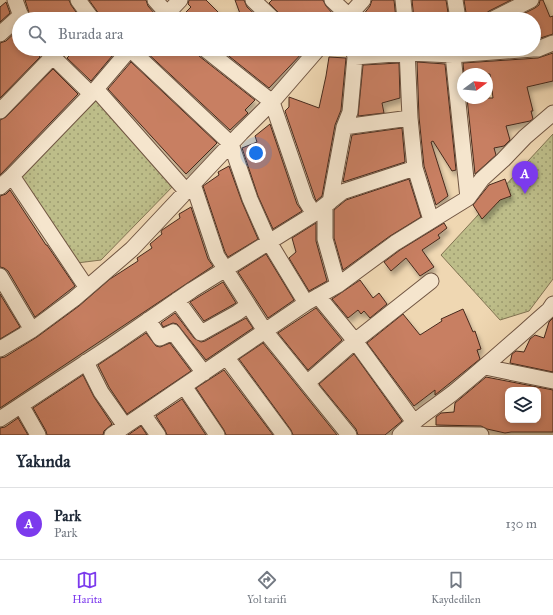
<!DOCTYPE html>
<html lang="tr">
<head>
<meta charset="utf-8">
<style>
  :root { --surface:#fff; --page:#f6f6f7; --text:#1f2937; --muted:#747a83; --line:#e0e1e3; --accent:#7c3aed }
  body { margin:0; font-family:"IM FELL Great Primer",serif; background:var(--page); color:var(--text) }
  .controls { position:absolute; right:12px; bottom:12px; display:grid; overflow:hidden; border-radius:8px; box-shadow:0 2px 6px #0003 }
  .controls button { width:36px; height:36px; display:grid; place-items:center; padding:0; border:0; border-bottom:1px solid var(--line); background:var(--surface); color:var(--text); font:20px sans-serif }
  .compass { position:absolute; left:457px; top:68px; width:36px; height:36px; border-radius:50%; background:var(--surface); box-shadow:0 2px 6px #0003; rotate:74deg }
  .you { position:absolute; left:256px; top:153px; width:14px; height:14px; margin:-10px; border:3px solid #fff; border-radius:50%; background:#1a73e8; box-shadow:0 0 0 6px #1a73e833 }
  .badge { display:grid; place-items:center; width:26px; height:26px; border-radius:50%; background:var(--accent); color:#fff; font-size:13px; font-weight:700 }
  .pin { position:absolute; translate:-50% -33px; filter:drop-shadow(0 1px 2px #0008) }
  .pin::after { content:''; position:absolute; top:21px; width:14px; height:12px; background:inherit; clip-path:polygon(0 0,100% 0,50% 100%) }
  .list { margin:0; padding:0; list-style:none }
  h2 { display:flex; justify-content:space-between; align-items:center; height:52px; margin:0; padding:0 16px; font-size:17px }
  h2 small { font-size:13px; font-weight:400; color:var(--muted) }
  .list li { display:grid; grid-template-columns:26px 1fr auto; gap:12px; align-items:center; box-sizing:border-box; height:72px; padding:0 16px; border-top:1px solid var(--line) }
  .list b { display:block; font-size:15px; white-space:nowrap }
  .list p { margin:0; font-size:13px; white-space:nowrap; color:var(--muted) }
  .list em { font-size:13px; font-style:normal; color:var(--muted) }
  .icon { flex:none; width:22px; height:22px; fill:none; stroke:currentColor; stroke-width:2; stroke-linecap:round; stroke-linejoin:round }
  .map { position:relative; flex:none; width:553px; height:435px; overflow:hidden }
  .search { position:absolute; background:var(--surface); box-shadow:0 2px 6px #0003; left:12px; right:12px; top:12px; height:44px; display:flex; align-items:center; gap:10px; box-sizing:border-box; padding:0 14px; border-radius:22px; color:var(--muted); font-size:15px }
  .sheet { height:124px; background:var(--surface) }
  nav { display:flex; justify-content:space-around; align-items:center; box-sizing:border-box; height:56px; border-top:1px solid var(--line); background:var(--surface); font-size:11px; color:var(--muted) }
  nav a { display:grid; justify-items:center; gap:2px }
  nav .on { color:var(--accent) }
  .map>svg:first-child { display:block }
  .park { fill:url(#park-dots); stroke:#827453 }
  .building { fill:#c87f62; stroke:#462a1d; fill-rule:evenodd; filter:url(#shadow) }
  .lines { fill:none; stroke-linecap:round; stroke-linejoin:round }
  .street-casing { stroke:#705542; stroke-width:17 }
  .street { stroke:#f5e5cd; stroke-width:15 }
</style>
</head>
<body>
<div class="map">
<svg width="553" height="435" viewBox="0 0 553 435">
  <defs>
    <pattern id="park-dots" width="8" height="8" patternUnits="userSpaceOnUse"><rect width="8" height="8" fill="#bdbd89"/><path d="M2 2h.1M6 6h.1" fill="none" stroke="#9b9a6f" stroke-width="1.8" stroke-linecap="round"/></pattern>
    <filter id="shadow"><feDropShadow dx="2.5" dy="4.5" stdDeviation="2" flood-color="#0004"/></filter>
  </defs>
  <rect width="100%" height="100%" fill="#efd7b2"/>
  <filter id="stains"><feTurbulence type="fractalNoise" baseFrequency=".005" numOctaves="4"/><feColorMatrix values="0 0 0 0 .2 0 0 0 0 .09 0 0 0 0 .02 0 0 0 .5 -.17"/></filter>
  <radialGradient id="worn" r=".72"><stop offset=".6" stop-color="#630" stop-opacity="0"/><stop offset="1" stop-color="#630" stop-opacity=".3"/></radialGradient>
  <path class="park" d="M99,98l77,85 -75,77 -24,3 -56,-87z
    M553,134v145l-24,32 -29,9 -59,-65z"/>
  <path class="building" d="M25,0h44l2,5 10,14h-50z
    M89,0h57l2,6 7,8 -2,5h-52l-2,-5z
    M189,0h17l19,19h-44v-2l10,-10 -3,-3z
    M235,0h9l3,7 13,12h-18z
    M272,0h51l3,6 7,8 -4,5h-47l-3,-6 -10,-10z
    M372,0h22l2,19h-36l10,-13z
    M412,0h34l3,19h-35z
    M464,0h47l-22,11 -4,3 -1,5h-17z
    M540,0h3l7,17 3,-1v18l-19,6v-21h-21l22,-11 4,-3z
    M6,2l4,11 -10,9v-15z
    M19,29v20h18v4l3,4 -40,41v-55l6,-2z
    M76,49h42l-27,32 -24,-23z
    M143,49h53l3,7 56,44 -10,10 3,3 -18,17z
    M220,49h86l-37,39z
    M553,53v28l-26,6 6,24h-2l2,8 -3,2 -24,5 4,14 -6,6 -10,2 2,7 -21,19 -8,-76h26l-3,-24h-26l-1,-11 75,-5z
    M329,57l17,1 -5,52 -6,15 -13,71 -6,5 -31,-90 4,-4v-10l30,11 7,-32z
    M131,62l86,81 -31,31 -78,-85z
    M417,62l28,2 11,106 -4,1 -19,-30 -2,1 17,54 -12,9 -12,-39 -5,-49z
    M399,63l1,35 -18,5 2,10 -26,3 5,-51z
    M53,69l25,25 -78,81v-55l6,-3z
    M270,124l27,80 5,7 -29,18 -15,-33 -16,-48 15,-6 -2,-6z
    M402,128l3,34 -62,20 9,-47z
    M229,166l13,36 16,37 -30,18 -3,-5 -22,-66 16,-11 -1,-3z
    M409,179l12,38 -31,19 -47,34 -9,-32v-28l12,-10z
    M505,179l6,17 -11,4 -18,19 -9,-14 16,-20z
    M10,190l36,55h1l28,41 -40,31 -27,-46 -4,-3 -4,-1v-71l6,-2z
    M191,207l17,52 5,7 -213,142v-50l5,-1 32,-20 42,-31 31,-27 28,-18 -1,-3 15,-10 -2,-4 12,-10 -1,-2 1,-2 18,-12 -1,-4z
    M316,223v18l11,40 -18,10 -20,-33 7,-6 -4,-14z
    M444,223l3,5 -9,7 2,3 -18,12 12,17 -14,9 -14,-18 -15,13 -7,-9 16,-12z
    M266,254l28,46 -26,18 -30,-46z
    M360,280l13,18 6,-5 8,11 -17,14 -6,-7 -3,3 -3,-4 -10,8 -16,-19z
    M223,282l13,21 -32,18 -14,-19z
    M0,294l20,33 -20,12z
    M316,308l26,32 -34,30 -30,-37z
    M463,309l10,23 2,-1 6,18 -4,1 3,9 -45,36v-5l-21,16 -47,-63 36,-29 17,21 22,-14 -1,-2z
    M175,313l19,25 7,4 4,-1 41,-23 7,10 -47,32 -29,-36 -4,-1 -10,4 -2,-4z
    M553,318v54l-43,-9 2,-9 4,-3 8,1 6,-13 5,-4 9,3 5,-16z
    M146,333l10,13 4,1 10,-4 21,28 -64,43 -18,-27 -11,-22z
    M263,343l74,92h-44l-2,-5 -52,-71z
    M354,354l48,67 -17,14h-27l-2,-6 -37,-45z
    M224,370l49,65h-47l-2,-5 -28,-42z
    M83,375l11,22 18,27 -8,7 -1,4h-56l-1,-4 -13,-23z
    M486,377l67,13v42h-42l-6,1 -18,-4 -6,-3 -45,-1v-8l5,-4 13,-1 1,-9zM508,390h30v30h-30z
    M182,399l24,36h-39l-2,-5 -9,-14z
    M18,418l10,17h-28v-7l5,-1z
    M141,426l6,9h-19z"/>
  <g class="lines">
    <g class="street-casing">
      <path id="street" d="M15,0l7,19
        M78,0l14,19
        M155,0l17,19
        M253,0l20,19
        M332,0l17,16v3
        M403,0l2,19
        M455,0l3,19
        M162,19l18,-19
        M346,19l17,-19
        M493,19l38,-19
        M0,34l21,-19
        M130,49l101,95 19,55 19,43 37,61
        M205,49l67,53 34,99 8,13
        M407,49l3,69 5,50 16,52
        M456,49l-3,6 15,143
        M534,49h4l15,-6
        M46,50l45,44
        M355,57l53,-4 45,2 80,-6
        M96,89l91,103
        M0,111l60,-62
        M344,127l66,-9
        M12,176l75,112
        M193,184l24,72 48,75 41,-28 32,-18 57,-42 73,-45 14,-19 21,-19 22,-23 28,-24
        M0,187l12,-11 84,-87 34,-40
        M330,202l14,-75 6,-15 5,-55 -2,-8
        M325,206v33l13,46
        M0,276l32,54
        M177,300l24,33 36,-20 11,-8
        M148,320l12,18 13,-6 31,41
        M0,349l32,-19 42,-31 58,-50 109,-116 31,-31 46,-53
        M227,358l57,77
        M86,362l15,30 24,34
        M485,367l68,14
        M307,383l48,-42 -37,-45
        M184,386l33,49
        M21,405l17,30
        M143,414l15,21
        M0,419l111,-73 81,-56 122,-76 28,-22 73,-24
        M414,422l-59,-81 76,-60
        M401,434l80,1
        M112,435l153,-104 84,104
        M400,435c16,-17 35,-28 53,-42 33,-27 64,-55 96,-83l4,-6"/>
    </g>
    <use href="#street" class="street"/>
  </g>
  <rect width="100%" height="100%" filter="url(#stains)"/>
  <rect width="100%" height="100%" fill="url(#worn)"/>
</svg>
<div class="controls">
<button><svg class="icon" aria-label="layers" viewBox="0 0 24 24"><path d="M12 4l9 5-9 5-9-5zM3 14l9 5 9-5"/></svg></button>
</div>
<svg class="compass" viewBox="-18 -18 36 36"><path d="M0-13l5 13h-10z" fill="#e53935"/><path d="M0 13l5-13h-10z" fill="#747a83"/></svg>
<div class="you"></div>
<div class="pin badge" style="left:525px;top:194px">A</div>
<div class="search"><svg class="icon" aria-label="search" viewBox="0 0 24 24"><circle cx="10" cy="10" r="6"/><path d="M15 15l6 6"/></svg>Burada ara</div>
</div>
<section class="sheet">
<h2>Yakında<small></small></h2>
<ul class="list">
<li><span class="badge">A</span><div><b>Park</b><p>Park</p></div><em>130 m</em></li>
</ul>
</section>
<nav>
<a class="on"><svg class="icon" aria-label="map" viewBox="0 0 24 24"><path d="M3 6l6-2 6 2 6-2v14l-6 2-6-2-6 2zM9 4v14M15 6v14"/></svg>Harita</a>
<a><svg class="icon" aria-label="directions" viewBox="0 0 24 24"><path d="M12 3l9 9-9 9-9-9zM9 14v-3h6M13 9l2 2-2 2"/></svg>Yol tarifi</a>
<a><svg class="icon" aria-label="saved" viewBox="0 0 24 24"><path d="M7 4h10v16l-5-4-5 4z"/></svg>Kaydedilen</a>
</nav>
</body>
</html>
